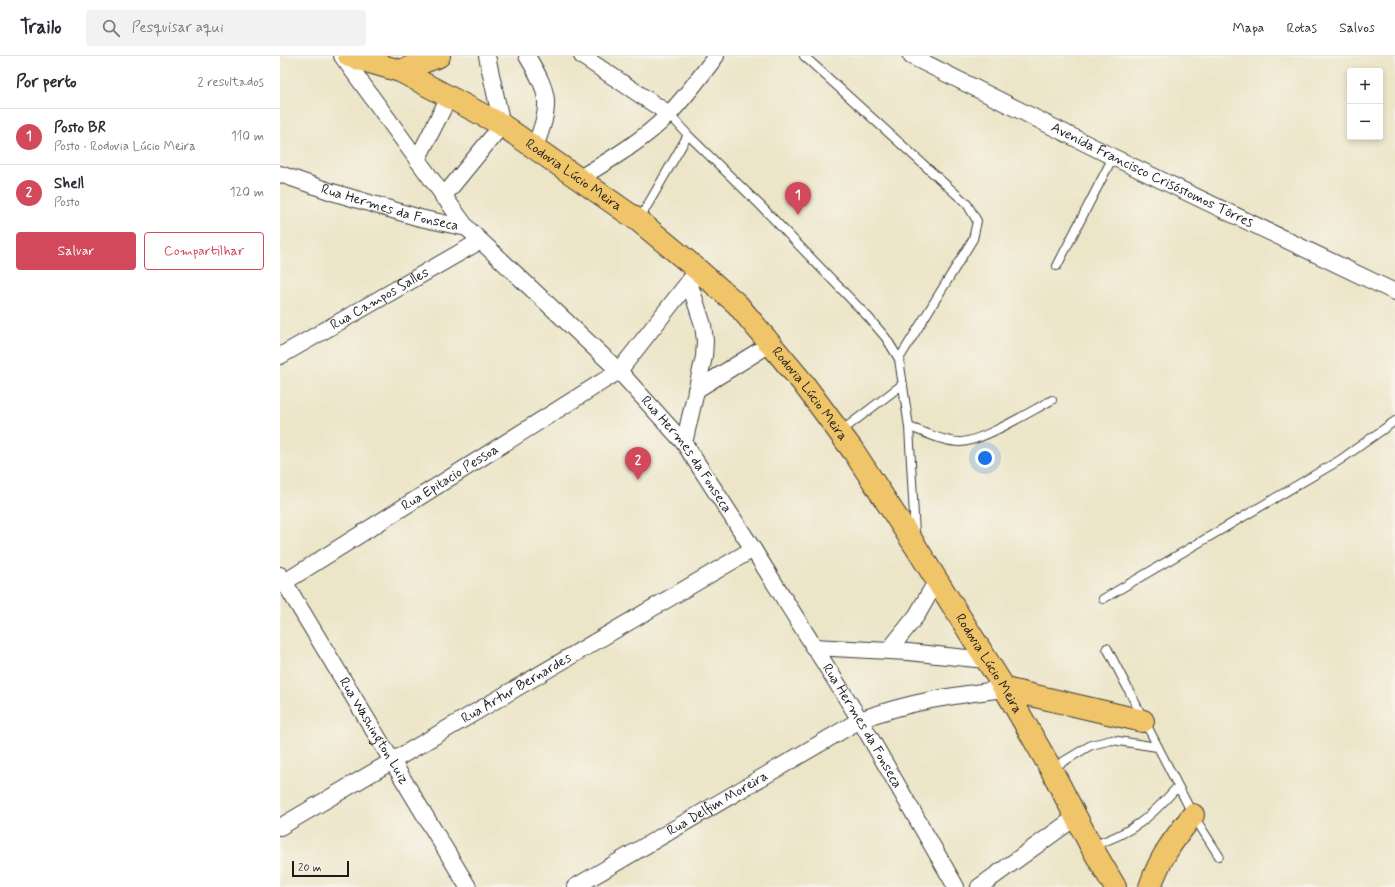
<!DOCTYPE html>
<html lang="pt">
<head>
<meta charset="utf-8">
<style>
  :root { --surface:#fff; --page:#f2f2f3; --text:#2b2b33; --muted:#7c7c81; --line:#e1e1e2; --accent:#d1495b }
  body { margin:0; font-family:Mynerve,sans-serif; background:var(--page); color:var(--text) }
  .controls { position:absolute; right:12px; top:12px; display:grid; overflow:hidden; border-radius:4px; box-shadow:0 2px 6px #0003 }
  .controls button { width:36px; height:36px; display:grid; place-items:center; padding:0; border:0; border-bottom:1px solid var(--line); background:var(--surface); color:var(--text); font:20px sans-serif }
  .scale { position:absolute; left:12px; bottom:10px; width:57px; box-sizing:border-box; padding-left:4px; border:2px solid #1c1c1c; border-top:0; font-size:11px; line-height:14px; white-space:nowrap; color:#1c1c1c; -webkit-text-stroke:3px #f7f3e8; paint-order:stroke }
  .you { position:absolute; left:705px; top:402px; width:14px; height:14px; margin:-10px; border:3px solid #fff; border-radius:50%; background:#1a73e8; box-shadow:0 0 0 6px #1a73e833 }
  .badge { display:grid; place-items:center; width:26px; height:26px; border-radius:50%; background:var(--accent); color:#fff; font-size:13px; font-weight:700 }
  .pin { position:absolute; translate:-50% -33px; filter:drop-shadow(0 1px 2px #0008) }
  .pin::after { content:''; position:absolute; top:21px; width:14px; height:12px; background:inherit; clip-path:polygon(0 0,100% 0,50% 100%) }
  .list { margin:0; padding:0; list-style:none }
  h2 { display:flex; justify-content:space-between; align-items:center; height:52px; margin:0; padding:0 16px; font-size:17px }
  h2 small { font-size:13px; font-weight:400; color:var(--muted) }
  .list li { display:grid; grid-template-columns:26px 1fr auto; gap:12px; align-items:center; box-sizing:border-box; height:56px; padding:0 16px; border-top:1px solid var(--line) }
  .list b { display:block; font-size:15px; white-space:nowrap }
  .list p { margin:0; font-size:13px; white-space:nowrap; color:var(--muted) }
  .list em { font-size:13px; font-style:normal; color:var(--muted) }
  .actions { display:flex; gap:8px; padding:12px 16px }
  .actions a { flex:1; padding:9px 0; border:1px solid var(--accent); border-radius:4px; text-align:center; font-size:14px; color:var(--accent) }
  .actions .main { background:var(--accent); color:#fff }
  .icon { flex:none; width:22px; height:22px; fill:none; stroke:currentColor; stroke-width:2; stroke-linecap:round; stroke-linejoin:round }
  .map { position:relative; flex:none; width:1115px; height:831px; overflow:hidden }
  header { display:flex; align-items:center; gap:24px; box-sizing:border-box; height:56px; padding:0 20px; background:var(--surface); border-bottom:1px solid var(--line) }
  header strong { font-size:19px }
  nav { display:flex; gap:22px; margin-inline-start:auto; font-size:14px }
  .search { width:280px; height:36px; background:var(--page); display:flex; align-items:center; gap:10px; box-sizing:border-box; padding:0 14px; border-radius:4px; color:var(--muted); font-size:15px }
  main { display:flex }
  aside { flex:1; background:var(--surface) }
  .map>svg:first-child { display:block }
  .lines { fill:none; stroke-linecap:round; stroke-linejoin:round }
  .lane-casing { stroke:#3b3a36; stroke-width:10 }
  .street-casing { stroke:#3b3a36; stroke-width:18 }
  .highway-casing { stroke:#3b3a36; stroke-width:24 }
  .lane { stroke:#fff; stroke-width:8 }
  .street { stroke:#fff; stroke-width:16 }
  .highway { stroke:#f0c469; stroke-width:22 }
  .labels { text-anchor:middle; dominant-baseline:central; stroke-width:3.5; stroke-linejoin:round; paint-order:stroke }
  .street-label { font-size:14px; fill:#1c1c1c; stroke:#f7f3e8 }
</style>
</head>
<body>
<header>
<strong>Trailo</strong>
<div class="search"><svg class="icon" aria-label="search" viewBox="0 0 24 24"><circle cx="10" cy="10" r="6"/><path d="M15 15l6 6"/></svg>Pesquisar aqui</div>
<nav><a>Mapa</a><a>Rotas</a><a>Salvos</a></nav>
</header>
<main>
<aside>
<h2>Por perto<small>2 resultados</small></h2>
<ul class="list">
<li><span class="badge">1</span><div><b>Posto BR</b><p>Posto · Rodovia Lúcio Meira</p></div><em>110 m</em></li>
<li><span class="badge">2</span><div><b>Shell</b><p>Posto</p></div><em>120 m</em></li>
</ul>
<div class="actions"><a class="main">Salvar</a><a>Compartilhar</a></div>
</aside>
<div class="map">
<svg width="1115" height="831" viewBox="0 0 1115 831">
  <rect width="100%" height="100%" fill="#f7f3e8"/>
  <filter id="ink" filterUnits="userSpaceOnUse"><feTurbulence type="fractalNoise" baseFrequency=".025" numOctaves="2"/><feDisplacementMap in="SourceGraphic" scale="8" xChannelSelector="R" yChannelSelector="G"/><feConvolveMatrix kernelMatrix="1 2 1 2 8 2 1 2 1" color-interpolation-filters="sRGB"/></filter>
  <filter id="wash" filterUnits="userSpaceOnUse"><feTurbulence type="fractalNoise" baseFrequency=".012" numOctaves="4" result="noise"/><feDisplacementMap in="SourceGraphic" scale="16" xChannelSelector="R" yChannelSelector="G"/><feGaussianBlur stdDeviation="0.9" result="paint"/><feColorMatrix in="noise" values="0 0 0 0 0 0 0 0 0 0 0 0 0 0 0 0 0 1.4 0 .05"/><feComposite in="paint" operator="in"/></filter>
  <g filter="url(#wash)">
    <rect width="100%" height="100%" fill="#ece5c8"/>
  </g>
  <g filter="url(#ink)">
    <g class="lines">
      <g class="lane-casing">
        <path id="lane" d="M524,0l163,148 10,17 -4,18 -74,120
          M389,58l19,21
          M359,164l49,-85 72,70 109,113 17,20 13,21 10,68 6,107
          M777,210l56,-109
          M629,371c16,5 34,15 51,15 21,0 71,-31 92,-42
          M560,376l63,-48
          M823,543l237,-139 55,-39
          M827,592l86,167 26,41
          M771,713l40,-24 21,-5 45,7
          M812,790c41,-14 57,-27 86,-60"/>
      </g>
      <g class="street-casing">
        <g id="street">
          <path d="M62,0l125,172"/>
          <path d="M247,0c24,40 24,48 8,91"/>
          <path d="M302,0l87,58"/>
          <path id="s1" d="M631,0l202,101 282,135"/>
          <path d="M137,104l32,-63"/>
          <path id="s2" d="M0,118l52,18 88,26 47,10 152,143 65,72 69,106 107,171 96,167"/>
          <path d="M298,123c32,-19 66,-39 92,-66 17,-18 31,-37 46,-57"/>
          <path d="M163,141l59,-72 -15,-69"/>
          <path id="s3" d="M0,300l200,-115"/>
          <path d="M416,334l74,-46"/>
          <path d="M404,387l20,-86 1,-16 -2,-16 -14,-43"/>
          <path id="s4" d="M0,519l188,312"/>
          <path id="s5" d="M0,529l339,-214 79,-101"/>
          <path d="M533,591l95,5 78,8"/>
          <path d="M609,594l28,-35 20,-35"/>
          <path id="s6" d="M0,771l473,-278"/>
          <path id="s7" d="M295,831l285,-167c47,-18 95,-25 145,-31"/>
          <path d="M699,831l97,-70"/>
        </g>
      </g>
      <g class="highway-casing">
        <g id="highway">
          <path id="s8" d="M69,0l51,15 102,54 137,96 59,49 39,34 66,79 51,69 62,95 89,142 46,80 40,77 24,41"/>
          <path d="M120,15l39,-15"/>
          <path d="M725,633l138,32"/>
          <path d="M870,831c10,-30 24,-48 43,-72"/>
        </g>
      </g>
      <use href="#lane" class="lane"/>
      <use href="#street" class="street"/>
      <use href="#highway" class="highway"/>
    </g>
  </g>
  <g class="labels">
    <g class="street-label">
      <text stroke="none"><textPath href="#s8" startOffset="256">Rodovia Lúcio Meira</textPath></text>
      <text stroke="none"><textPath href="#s1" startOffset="269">Avenida Francisco Crisóstomos Tôrres</textPath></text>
      <text stroke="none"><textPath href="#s2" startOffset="115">Rua Hermes da Fonseca</textPath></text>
      <text stroke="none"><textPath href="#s3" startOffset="115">Rua Campos Salles</textPath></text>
      <text stroke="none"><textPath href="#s8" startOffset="580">Rodovia Lúcio Meira</textPath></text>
      <text stroke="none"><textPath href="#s2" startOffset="511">Rua Hermes da Fonseca</textPath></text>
      <text stroke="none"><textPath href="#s5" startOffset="201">Rua Epitacio Pessoa</textPath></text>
      <text stroke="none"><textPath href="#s8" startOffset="904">Rodovia Lúcio Meira</textPath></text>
      <text stroke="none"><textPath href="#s6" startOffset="274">Rua Artur Bernardes</textPath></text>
      <text stroke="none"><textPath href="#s2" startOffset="835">Rua Hermes da Fonseca</textPath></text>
      <text stroke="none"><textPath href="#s4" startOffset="182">Rua Washington Luiz</textPath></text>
      <text stroke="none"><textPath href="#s7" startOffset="165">Rua Delfim Moreira</textPath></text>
    </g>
  </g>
</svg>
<div class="controls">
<button>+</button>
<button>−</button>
</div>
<div class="scale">20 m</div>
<div class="you"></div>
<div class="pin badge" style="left:518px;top:159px">1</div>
<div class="pin badge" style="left:358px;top:424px">2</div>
</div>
</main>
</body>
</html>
